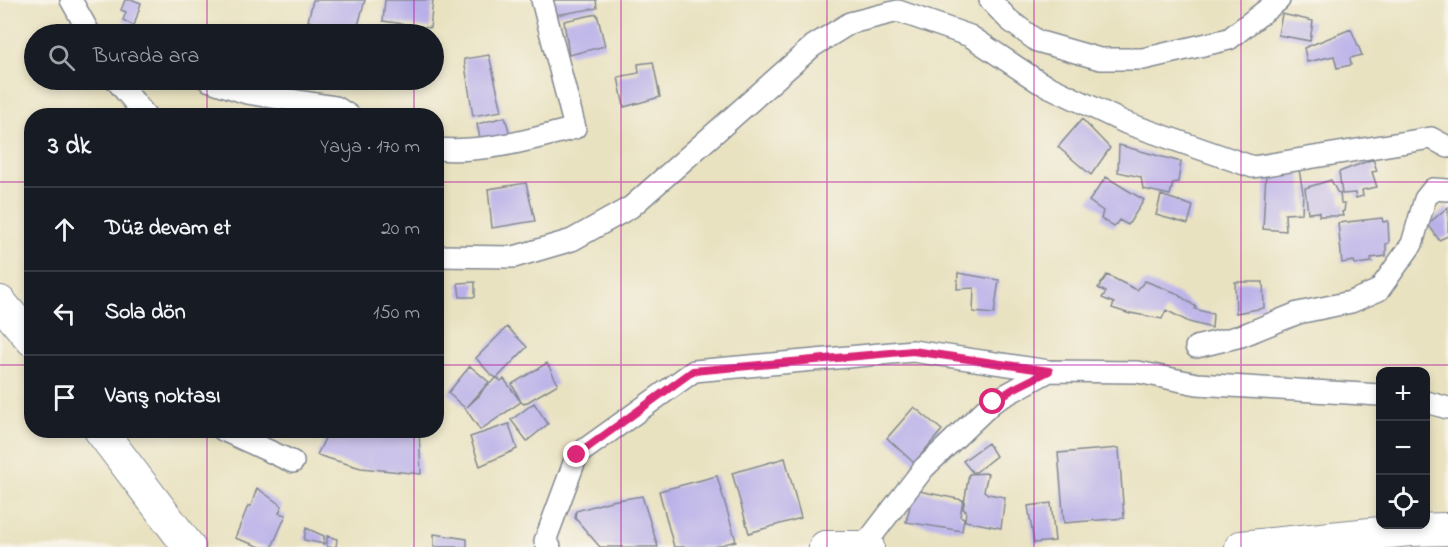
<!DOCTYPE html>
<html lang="tr">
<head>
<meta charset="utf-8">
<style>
  :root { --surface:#171b24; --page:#242831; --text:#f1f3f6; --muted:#9ea1a6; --line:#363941 }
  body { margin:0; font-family:"Indie Flower",sans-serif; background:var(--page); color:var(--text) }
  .controls { position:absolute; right:18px; bottom:18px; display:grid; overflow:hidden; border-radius:12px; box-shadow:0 3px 9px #0003 }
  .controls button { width:54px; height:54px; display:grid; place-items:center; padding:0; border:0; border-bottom:2px solid var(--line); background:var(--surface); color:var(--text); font:30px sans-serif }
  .stop { position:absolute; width:18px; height:18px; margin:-14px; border:4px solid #db2777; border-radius:50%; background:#fff }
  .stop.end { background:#db2777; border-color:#fff; box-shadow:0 2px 6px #0008 }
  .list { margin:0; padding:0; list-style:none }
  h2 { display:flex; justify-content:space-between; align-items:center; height:78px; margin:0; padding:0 24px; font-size:26px }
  h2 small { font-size:20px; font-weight:400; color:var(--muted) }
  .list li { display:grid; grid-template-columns:39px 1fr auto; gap:18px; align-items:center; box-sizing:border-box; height:84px; padding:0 24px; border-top:2px solid var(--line) }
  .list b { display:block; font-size:22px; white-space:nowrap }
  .list em { font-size:20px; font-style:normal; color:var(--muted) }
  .icon { flex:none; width:33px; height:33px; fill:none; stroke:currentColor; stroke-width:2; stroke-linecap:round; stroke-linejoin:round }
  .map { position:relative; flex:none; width:1448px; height:547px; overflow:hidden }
  .search { position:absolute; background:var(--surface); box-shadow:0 3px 9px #0003; left:24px; top:24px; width:420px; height:66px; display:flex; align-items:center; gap:15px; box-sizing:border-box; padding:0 21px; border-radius:33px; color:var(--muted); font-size:22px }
  .panel { position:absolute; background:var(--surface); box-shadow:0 3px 9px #0003; left:24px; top:108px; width:420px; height:330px; border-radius:24px }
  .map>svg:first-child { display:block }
  .building { fill:#b9b0e9 }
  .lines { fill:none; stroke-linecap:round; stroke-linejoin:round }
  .street-casing { stroke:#828890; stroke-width:24 }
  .secondary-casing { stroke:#828890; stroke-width:34 }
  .street { stroke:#fff; stroke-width:21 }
  .secondary { stroke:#fff; stroke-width:32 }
  .route { stroke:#db2777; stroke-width:8 }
  .grid { fill:none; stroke:#b5179e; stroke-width:1.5; stroke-opacity:0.55 }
</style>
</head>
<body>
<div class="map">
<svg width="1448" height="547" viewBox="0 0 1448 547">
  <rect width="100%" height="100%" fill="#f7f3e8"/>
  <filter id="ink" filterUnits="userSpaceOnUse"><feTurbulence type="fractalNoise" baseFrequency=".0167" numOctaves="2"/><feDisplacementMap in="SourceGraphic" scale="12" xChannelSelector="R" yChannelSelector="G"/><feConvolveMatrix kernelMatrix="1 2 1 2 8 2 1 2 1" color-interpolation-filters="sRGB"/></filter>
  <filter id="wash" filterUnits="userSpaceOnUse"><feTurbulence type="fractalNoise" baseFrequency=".008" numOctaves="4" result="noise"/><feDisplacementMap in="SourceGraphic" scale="24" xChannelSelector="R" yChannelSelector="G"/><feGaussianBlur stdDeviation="1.35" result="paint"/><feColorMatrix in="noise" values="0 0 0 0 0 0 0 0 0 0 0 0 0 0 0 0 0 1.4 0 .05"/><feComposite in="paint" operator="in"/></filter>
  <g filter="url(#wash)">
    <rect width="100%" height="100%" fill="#e9e2c1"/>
    <g id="blocks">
      <path class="building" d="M125,0h8l8,3 -7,23 -11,-6 3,-8 -5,-2z
        M313,0h52l-9,33 -48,-12z
        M385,0h48l-3,28 -47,-7z
        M553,0h43l1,8 -41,7z
        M597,14l8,32 -36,9 -5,-34z
        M1282,14l31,7 -3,20 -32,-6z
        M1351,29l11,26 -12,3 1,7 -14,3 -3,-12 -27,6 -3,-14z
        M489,55l13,56 -29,5 -9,-57z
        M653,62l7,35 -36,10 -6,-30 21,-4 -1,-9z
        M505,117l6,21 -30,5 -4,-19z
        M1082,119l28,29 -19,27 -33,-28z
        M1119,145l62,17 -3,20 -5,1 -3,12 -27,-6 -2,-12 -23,-5z
        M1373,159l4,12 -5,1 5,15 -15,3 1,6 -7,2 -1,-5 -13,1 -3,-22z
        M1299,169l4,24 -1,20 -17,1 1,17 -23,-2 3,-58z
        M1106,177l38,23 -16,25 -9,-5 -5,7 -13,-8 2,-8 -14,-10z
        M1331,180l6,12 3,1 1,10 4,1 -1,7 -2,1 1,4h-24v-4l-11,1 -3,-25z
        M526,183l9,38 -43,7 -4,-39z
        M1161,195l32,11 -5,18 -32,-9z
        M1448,207v29l-9,4 -11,-16z
        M1382,218l1,4 5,-1 1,22 -3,1v12l-15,2 1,4 -17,2 -1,-3 -12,2 -4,-40z
        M958,273l41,7 -5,34 -21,-2 1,-24 -17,1z
        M1107,275l30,15 8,-9 29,11 22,15 -1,2 18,5 -1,14 -23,-6 -23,-12 -4,9 -32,-6v1l-18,-6 2,-5 -12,-5 4,-6 -8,-4z
        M475,282v15h-15l-2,-14z
        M1235,282h28l1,26 -28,5z
        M507,327l20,20 -30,31 -6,-3 -15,-17z
        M547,363l11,21 -34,20 -3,-2 -41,28 -15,-22 -17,-15 22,-27 19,16 -22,25 13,-12 4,-7 13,-10 4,3 3,-2 17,23 -9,-18z
        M534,403l14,21 -21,17 -16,-21z
        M914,407l28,23 -28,33 -27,-25z
        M509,424l8,25 -37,17 -10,-29z
        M329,430h90l2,44 -60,-6 -44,-13z
        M988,443l8,13 -20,16h-4l-9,-11z
        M1119,448l5,70 -60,5 -6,-70z
        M785,458l16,60 -52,15 -17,-60z
        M988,473l-4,18 4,3 17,3 -4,31 -36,-7 1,-11 -3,-1 6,-35z
        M717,476l19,65 -23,6h-39l-15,-56z
        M257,488l25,18 -3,7 7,2 -14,32h-11l-26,-9 13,-32h3z
        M914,490l49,10 -3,16 4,2 -2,13 -56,-9z
        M642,496l16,51h-58l-25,-29 1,-7 35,-10z
        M1051,503l4,38 -21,2 -6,-37z
        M306,528l18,8v8l-20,-4z
        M434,534l33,5v8h-33z
        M327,536l10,3 -1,8h-9z"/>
    </g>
  </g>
  <g filter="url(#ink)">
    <use href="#blocks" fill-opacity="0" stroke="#828890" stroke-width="1.5"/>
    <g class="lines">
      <g class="street-casing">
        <path id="street" d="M71,0l19,34
          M990,0l19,20 28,21 63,18h43l86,-20 50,-39
          M116,80l30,36
          M208,80l39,13 89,14 14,9
          M436,149c49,4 93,-9 139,-21l-33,-128
          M436,256l78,1 58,-17 59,-33 182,-161 37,-23 48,-12 72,25 69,46 87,41 127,44 178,-29 17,9
          M1196,347l45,-11 57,-23 53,-11 28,-12 33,-46 13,-45 8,-10 15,1
          M1426,402l22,6
          M223,430l70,32
          M864,546l60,-78 69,-66 56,-31
          M550,547l-5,-6 32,-86 117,-84 219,-20 136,20 89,1 59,12 183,11"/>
      </g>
      <g class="secondary-casing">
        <path id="secondary" d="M0,302l32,38
          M100,430l89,117
          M825,547h43
          M1241,547l169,-17 38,-1"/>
      </g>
      <use href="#street" class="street"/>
      <use href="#secondary" class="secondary"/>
    </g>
  </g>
  <g class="lines" filter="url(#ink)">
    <path class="route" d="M577,455l116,-84 220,-20 136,20 -36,18 -20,13"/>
  </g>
  <path class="grid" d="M207,0v34M414,0v34M621,0v547M827,0v547M1034,0v547M1241,0v547M207,80v36M414,80v36M0,182h32M436,182h1012M0,365h32M436,365h1012M207,430v117M414,430v117"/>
</svg>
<div class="controls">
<button>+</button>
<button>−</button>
<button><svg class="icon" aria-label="locate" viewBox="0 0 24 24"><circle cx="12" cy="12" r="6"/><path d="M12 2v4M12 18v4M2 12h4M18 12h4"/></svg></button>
</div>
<div class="stop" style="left:993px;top:402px"></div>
<div class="stop end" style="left:577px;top:455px"></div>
<div class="search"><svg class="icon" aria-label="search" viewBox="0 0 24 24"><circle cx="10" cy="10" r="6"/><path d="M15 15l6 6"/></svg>Burada ara</div>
<section class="panel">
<h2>3 dk<small>Yaya · 170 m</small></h2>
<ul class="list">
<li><svg class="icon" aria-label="ahead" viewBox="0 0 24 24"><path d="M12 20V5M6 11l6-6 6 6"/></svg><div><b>Düz devam et</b></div><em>20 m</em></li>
<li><svg class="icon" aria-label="left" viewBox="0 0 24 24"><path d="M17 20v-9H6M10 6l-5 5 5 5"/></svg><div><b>Sola dön</b></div><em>150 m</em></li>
<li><svg class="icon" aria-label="arrive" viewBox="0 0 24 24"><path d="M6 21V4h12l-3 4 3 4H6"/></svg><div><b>Varış noktası</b></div></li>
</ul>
</section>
</div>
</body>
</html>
